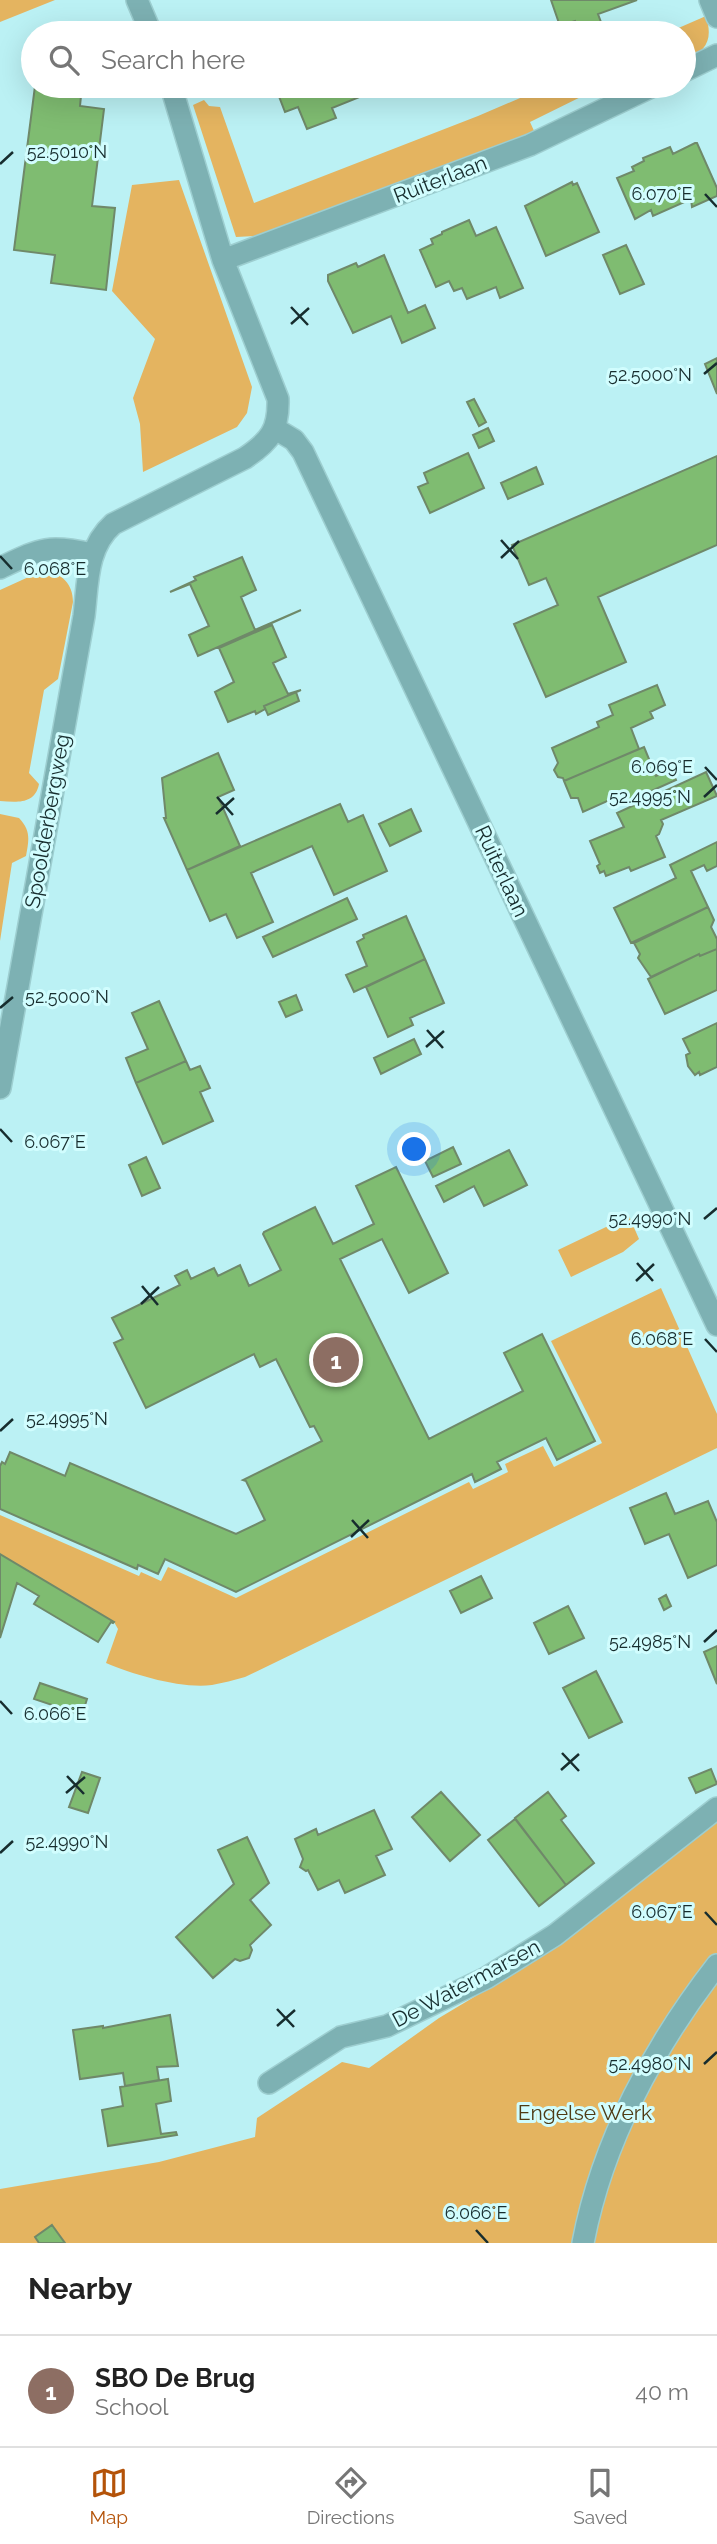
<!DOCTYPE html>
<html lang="en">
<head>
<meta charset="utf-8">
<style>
  :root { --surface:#fff; --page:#f6f6f6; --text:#222; --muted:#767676; --line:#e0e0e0; --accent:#b45309 }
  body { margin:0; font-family:Raleway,sans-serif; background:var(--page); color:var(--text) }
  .you { position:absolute; left:415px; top:1150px; width:24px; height:24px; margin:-18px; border:5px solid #fff; border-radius:50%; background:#1a73e8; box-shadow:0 0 0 10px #1a73e833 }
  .badge { display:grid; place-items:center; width:46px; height:46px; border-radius:50%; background:var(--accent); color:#fff; font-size:23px; font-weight:700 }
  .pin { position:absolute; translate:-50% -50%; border:4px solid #fff; box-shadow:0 2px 7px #0006 }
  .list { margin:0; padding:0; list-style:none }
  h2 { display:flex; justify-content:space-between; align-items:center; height:91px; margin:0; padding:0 28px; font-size:30px }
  h2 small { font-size:23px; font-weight:400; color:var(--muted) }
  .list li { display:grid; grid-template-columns:46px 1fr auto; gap:21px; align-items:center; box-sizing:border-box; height:112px; padding:0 28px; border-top:2px solid var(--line) }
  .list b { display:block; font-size:26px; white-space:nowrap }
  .list p { margin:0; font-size:23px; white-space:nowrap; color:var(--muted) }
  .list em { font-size:23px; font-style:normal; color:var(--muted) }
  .icon { flex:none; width:38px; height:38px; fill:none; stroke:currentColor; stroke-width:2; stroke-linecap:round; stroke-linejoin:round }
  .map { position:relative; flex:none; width:717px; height:2243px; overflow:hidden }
  .search { position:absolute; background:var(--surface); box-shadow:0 7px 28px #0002; left:21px; right:21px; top:21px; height:77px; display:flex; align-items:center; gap:18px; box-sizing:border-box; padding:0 24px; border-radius:38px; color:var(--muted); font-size:26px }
  .sheet { height:203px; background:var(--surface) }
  nav { display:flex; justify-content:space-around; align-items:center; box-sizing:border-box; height:98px; border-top:2px solid var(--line); background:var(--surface); font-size:19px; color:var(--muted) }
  nav a { display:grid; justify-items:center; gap:4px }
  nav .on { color:var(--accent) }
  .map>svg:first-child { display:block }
  .green { fill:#e4b460 }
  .building { fill:#7fbc71; stroke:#6f8969; stroke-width:2 }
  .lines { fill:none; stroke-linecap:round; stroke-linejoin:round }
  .street-casing { stroke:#9dced0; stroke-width:24 }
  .street { stroke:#7db1b3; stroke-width:21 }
  .ticks { fill:none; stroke:#172d2e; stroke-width:2.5 }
  .labels { text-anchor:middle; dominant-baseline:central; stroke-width:6; stroke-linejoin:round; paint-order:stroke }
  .street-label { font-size:21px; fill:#172d2e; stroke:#d1fdfe }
  .park-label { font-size:21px; fill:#4f3b15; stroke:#d1fdfe }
  .ticks-label { font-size:18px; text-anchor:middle; fill:#172d2e; stroke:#d1fdfe; stroke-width:6; stroke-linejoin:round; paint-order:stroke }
</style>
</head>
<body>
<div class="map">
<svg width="717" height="2243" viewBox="0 0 717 2243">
  <rect width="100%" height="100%" fill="#bbf1f4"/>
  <path class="green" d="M0,0h55l-55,22z
    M706,16c7,24 1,34 -21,45l-1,-28h-17z
    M548,86h55l-73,36 5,11 -14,7 -266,96 -19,1 -43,-132 11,-5 5,6 11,1 34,96 224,-87z
    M179,180l73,207 -5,26 -10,14 -94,45 -3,-48 -7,-26 22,-59 -43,-48 20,-106z
    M44,570c18,3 29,14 29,32l-15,77 -14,11 -15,83 10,11c-4,21 -23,18 -39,17v-211z
    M0,814l19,4c12,13 10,21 7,38l-14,7 -12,78z
    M629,1216l10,23 -16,13 -52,25 -13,-27z
    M661,1288l56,126v34l-472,229c-11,3 -22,6 -33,8 -30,4 -78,-10 -106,-22l12,-34 -4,-7 -114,-68v-39l139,61 2,-4 20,9 7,-14 68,31 233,-116 4,7 35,-17 -3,-8 38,-18 11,21 48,-24 -51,-102z
    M717,1820v423h-717v-54l159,-27 96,-25 2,-19 85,-56 27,6 70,-50 110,-66z"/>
  <path class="building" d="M551,0h86l-39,14 7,19h-26l-4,-12 -15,5z
    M35,86h47l-2,20 24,3 -12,97 23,2 -9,82 -55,-7 4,-28 -41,-5z
    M275,86h82l5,10 -30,12 4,10 -29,11 -9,-22 -13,5z
    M695,143h2l20,45v8l-25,11 -1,-8 -38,17 -2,-6 -16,9 -18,-41 17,-7 -2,-4 12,-6 -1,-3 27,-11 3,7z
    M572,182l1,3 4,-2 22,49 -53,24 -21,-50z
    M469,220l7,16 20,-9 27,61 -23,10 -4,-11 -29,12 -5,-11 -8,3 -5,-10 -13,6 -16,-37 13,-6 -2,-5 11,-5v-2z
    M626,245l18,39 -24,10 -17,-39z
    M384,255l24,58 17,-8 10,23 -33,15 -11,-27 -38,17 -25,-52v-6l28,-12 2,4z
    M717,358v36l-12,-30z
    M474,399l12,23 -7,4 -12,-24z
    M488,428l6,13 -15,7 -6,-13z
    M468,453l16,35 -54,25 -12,-26 10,-4 -4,-10z
    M717,456v89l-119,52 28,65 -80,35 -32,-73 44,-19 -12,-27 -17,7 -17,-40z
    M536,467l7,17 -35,15 -7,-16z
    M242,557l14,33 -15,7 14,33 46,-20 -103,46 -9,-21 20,-9 -19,-42 -20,8 26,-12 -2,-3z
    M272,625l14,32 -13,6 15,31 13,-4 -37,16 1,3 -9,5 -1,-3 -27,11 -13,-30 19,-10 -15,-34z
    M657,685l8,20 -15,7 3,6 -22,10 8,21 -75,32 -1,-3 -5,-1 -4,-7 4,-7 -6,-15 47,-21 -2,-5 16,-7 -4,-10z
    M296,692l3,9 -31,14 -4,-9z
    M644,747l12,29 15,-7 5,11 -47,21 -4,-8 -42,19 -5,-14h-7l-7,-17z
    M218,753l16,37 -16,7 22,49 -53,24 -23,-52h2l-4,-40z
    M706,772l11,24 -56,24 2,4 -4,10 -3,2 9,21 -34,14 -2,-4 -23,9 -2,-5 -4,2 -3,-7 3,-2 -10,-23 34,-14 -7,-14z
    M340,804l8,18 15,-7 24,56 -53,24 -22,-49 -61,27 22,49 -36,16 -11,-24 -16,7 -23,-51z
    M411,809l10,22 -31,15 -11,-22z
    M717,842v24l-10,5 -3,-6 -13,6 17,36 -77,36 -17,-35 62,-30 -6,-13z
    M347,898l10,21 -84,38 -10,-20z
    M708,907l6,13 -3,7 6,12v10l-17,7 -1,-2 -48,23 -13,-19 2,-4 -6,-11z
    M406,916l19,43 -71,33 -8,-17 21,-9 -10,-24 7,-4 -1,-3z
    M717,949v41l-52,24 -17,-35 51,-25 1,2z
    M425,959l19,44 -34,15 3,7 -25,12 -22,-50z
    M296,995l6,15 -16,7 -7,-15z
    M159,1001l27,60 -50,22 -10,-25 22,-9 -16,-36z
    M717,1023v44l-17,8 -1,-3 -4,3 -7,-9 -2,-11 4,-2 -7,-14z
    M414,1039l7,15 -40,20 -7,-16z
    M186,1061l4,9 10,-4 10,22 -10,4 13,29 -50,23 -27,-61z
    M453,1147l8,17 -28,13 -8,-16z
    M509,1150l18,35 -43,21 -10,-20 -30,16 -8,-16z
    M146,1157l14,31 -18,8 -13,-31z
    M396,1167l52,106 -39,20 -27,-54 -42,20 89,180 94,-48 -19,-38 38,-19 53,107 -38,19 -11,-22 -49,24 4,7 -26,13 -3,-8 -236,118 -71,-33 -7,15 -20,-9 -1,4 -137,-60v-43l2,-4 3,2 5,-12 55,24 5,-13 166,71 29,-14 -19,-39 -3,-1 79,-39 -8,-15 -4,1 -34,-68 -16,8 -6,-13 -108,54 -32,-65 9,-4 -11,-21 68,-33 -5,-9 12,-6 4,9 23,-11 4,8 22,-11 9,21 32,-16 -18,-36 1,-2 51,-25 18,37 41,-20 -18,-38z
    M666,1493l9,21 33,-13 9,21v43l-29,13 -19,-44 -24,10 -15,-36z
    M0,1554l114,68 -1,1 -2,-1 -13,20 -64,-38 5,-8 -22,-13 -17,55z
    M481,1576l11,22 -31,15 -11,-22z
    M666,1595l5,11 -7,4 -5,-11z
    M568,1606l16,32 -35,16 -15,-31z
    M717,1646v38l-13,-32z
    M596,1671l26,51 -33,16 -26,-50z
    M40,1683l47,16 -5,16 -48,-16z
    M711,1769l6,15 -21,9 -7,-15z
    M82,1772l18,6 -12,35 -19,-6z
    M441,1792l39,43 -30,26 -38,-44z
    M548,1792l18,24 -5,4 33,43 -28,22 -51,-67z
    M374,1810l18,39 -16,7 9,19 -40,18 -6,-13 -21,10 -10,-20 -2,1 -6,-4 3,-8 -8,-20 21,-10 2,6z
    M515,1819l51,66 -27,21 -51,-66z
    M247,1837l22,46 -19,17 21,25 -21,20 2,5 -3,8 -9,3 -5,-2 -22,19 -37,-41 58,-53 -16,-34z
    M170,2015l8,51 -21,1 2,13 -34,6 -2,-13 -43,6 -7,-49 30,-4v2z
    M168,2079l3,22 -15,3 5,30 15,-2 1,3 -69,11 -6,-36 21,-4 -3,-19z
    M52,2225l13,18h-26l-4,-6z"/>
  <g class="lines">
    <g class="street-casing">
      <path id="street" d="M137,0l14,33
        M710,0l7,17
        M684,71l33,-16
        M223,260l307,-115 123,-59
        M274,428l20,12 9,12 414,873
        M0,568c40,-19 47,-24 92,-14
        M0,1088l84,-472c4,-33 2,-68 29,-92l132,-66c25,-17 34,-28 33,-59l-55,-139 -52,-174
        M269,2083l72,-46 46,-11 99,-48 69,-43 162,-127
        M583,2243c19,-101 71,-197 134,-278"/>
    </g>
    <use href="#street" class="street"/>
  </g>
  <path class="ticks" d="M0,164l13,-12M705,194l12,13M291,307l17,18M291,324l18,-16M704,374l13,-11M501,540l17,19M0,556l12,13M501,558l18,-17M705,767l12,13M217,797l16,18M704,797l13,-12M216,814l18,-16M0,1008l13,-11M427,1030l16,18M426,1047l18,-16M0,1129l12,13M704,1219l13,-11M637,1263l16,18M636,1281l18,-17M142,1286l16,19M141,1304l18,-17M705,1339l12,13M0,1431l13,-12M352,1520l16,18M351,1537l18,-17M704,1642l13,-12M0,1701l12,13M562,1753l17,18M561,1770l18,-16M67,1776l17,18M66,1793l19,-16M0,1853l13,-12M705,1912l12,13M277,2009l17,18M277,2026l18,-16M704,2064l13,-12M476,2230l12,13"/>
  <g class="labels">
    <g class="street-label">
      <text transform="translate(440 179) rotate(-21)">Ruiterlaan</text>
      <text transform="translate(47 821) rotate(-80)">Spoolderbergweg</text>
      <text transform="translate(502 871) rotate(65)">Ruiterlaan</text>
      <text transform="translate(466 1983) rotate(-28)">De Watermarsen</text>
    </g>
    <g class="park-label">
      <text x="585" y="2112">Engelse Werk</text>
    </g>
  </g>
  <g class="ticks-label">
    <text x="67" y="158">52.5010°N</text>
    <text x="662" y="200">6.070°E</text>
    <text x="650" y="381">52.5000°N</text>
    <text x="55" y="575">6.068°E</text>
    <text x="662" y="773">6.069°E</text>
    <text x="650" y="803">52.4995°N</text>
    <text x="67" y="1003">52.5000°N</text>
    <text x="55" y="1148">6.067°E</text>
    <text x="650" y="1225">52.4990°N</text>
    <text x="662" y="1345">6.068°E</text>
    <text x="67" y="1425">52.4995°N</text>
    <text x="650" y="1648">52.4985°N</text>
    <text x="55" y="1720">6.066°E</text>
    <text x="67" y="1848">52.4990°N</text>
    <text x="662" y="1918">6.067°E</text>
    <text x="650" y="2070">52.4980°N</text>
    <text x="476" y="2219">6.066°E</text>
  </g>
</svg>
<div class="you"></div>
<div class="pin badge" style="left:336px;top:1360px;background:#8d6e63">1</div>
<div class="search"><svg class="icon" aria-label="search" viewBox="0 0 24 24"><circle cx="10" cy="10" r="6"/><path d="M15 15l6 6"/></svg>Search here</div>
</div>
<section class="sheet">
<h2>Nearby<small></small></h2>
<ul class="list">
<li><span class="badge" style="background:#8d6e63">1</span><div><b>SBO De Brug</b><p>School</p></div><em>40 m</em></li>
</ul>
</section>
<nav>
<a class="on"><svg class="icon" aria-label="map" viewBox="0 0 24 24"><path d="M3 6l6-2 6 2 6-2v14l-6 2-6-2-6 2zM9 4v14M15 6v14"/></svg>Map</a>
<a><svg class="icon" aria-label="directions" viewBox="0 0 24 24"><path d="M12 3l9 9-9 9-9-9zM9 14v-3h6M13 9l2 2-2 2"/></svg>Directions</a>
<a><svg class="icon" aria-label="saved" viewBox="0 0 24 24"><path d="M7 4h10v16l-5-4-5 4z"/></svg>Saved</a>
</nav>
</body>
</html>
